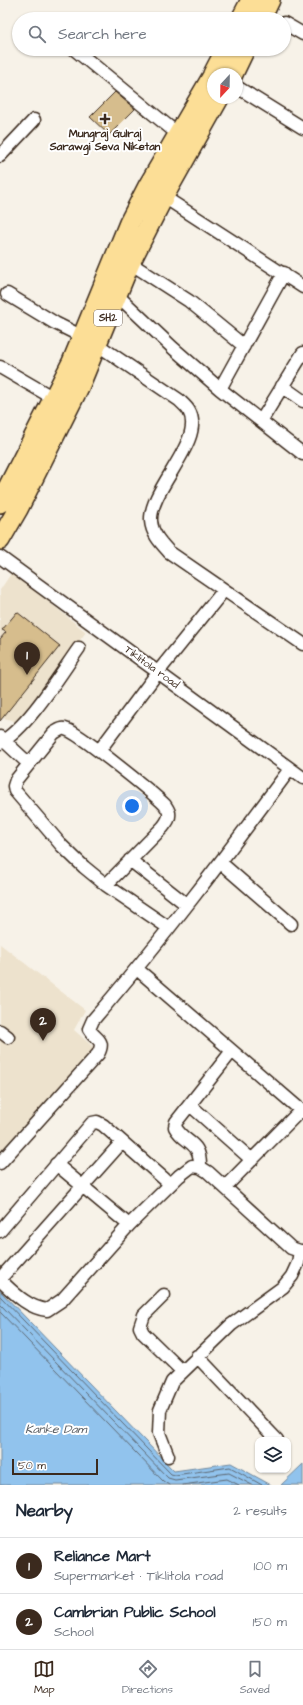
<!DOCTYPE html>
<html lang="en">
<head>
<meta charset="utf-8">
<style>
  :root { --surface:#fff; --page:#f6f6f7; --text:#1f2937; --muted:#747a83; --line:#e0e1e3; --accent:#3b2a1e }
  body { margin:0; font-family:"Architects Daughter",sans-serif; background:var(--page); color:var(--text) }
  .controls { position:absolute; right:12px; bottom:12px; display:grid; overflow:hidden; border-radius:8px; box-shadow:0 1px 3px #0004 }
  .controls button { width:36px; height:36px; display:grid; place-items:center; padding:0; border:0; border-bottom:1px solid var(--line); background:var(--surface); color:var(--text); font:20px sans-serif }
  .compass { position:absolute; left:207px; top:68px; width:36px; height:36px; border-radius:50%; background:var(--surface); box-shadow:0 1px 3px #0004; rotate:202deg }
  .scale { position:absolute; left:12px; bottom:10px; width:86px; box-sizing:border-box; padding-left:4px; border:2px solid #3b2a1e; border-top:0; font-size:11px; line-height:14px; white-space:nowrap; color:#3b2a1e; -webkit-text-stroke:3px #fff; paint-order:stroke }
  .you { position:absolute; left:132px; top:806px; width:14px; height:14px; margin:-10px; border:3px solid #fff; border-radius:50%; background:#1a73e8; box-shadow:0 0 0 6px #1a73e833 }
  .badge { display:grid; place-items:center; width:26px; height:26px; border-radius:50%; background:var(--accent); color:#fff; font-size:13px; font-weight:700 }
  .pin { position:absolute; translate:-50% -33px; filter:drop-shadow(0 1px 2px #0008) }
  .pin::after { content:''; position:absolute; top:21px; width:14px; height:12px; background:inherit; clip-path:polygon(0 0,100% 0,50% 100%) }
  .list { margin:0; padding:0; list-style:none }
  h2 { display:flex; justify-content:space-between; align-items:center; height:52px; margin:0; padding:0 16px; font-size:17px }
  h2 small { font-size:13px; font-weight:400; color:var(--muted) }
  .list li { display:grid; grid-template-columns:26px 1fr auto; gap:12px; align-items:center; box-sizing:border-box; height:56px; padding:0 16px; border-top:1px solid var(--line) }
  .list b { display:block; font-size:15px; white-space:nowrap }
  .list p { margin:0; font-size:13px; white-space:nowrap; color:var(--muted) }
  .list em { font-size:13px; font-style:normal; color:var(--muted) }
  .icon { flex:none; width:22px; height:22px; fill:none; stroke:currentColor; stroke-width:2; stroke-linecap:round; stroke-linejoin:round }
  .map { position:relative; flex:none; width:303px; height:1485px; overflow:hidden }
  .search { position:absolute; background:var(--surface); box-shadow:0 1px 3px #0004; left:12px; right:12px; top:12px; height:44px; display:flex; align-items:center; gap:10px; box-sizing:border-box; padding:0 14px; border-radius:22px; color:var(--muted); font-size:15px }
  .sheet { height:164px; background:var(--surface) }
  nav { display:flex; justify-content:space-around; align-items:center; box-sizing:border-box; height:56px; border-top:1px solid var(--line); background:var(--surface); font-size:11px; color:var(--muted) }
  nav a { display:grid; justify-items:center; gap:2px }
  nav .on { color:var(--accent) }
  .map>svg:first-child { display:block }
  .built { fill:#ede2cd }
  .water { fill:#91c3ed; stroke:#6f869a }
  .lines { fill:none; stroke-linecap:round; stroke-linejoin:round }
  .shore { stroke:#5d6771; stroke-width:1 }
  .building { fill:#d6bd8d; stroke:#3b2a1e }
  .minor-casing { stroke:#3b2a1e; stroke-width:15 }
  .primary-casing { stroke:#3b2a1e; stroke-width:22 }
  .minor { stroke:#fff; stroke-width:12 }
  .primary { stroke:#fcde96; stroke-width:19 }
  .poi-dot { fill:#3b2a1e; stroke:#fff; stroke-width:1.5 }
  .labels { text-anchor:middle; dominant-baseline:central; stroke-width:4; stroke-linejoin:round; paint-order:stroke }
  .shield { fill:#fff; stroke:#766a62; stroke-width:1 }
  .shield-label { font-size:10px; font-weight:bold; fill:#3b2a1e }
  .poi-label { font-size:11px; font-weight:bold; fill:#3b2a1e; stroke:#fff }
  .street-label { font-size:11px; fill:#3b2a1e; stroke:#fff }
  .water-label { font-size:12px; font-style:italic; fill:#55585c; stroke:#fff }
</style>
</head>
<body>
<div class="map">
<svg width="303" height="1485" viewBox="0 0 303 1485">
  <rect width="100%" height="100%" fill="#f7f2e8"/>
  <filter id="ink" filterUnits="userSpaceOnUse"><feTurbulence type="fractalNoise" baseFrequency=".025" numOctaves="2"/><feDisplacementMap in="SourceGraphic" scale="8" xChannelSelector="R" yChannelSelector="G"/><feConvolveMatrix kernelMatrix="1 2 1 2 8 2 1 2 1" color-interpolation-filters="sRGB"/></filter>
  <g filter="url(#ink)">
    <path class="built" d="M12,572l74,60 -68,90 -18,-5v-127z
      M0,944l85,66 -11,20 25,22 -99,106z"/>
    <path class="water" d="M0,1291l174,180 57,-8 40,22h-271z
      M303,1464v21h-22z"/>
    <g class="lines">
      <path class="shore" d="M0,1296l171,178 4,1 55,-8 32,18
        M0,1304l168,174 7,2 54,-7 23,12
        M0,1312l163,169 6,4
        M182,1485l45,-6 12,6"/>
    </g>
    <path class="building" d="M115,92l20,17 -26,26 -19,-18z
      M17,612l43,34 -60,75v-82l6,-7 -4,-2z"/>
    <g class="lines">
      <g class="minor-casing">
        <path id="minor" d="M284,23l19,11
          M74,49l105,86
          M237,87l66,41
          M0,156l34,-36
          M158,193l145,94
          M130,263l59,38 55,45
          M7,294l48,29 28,14
          M117,295l56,53 47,41 83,65
          M98,345l81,55c3,3 8,7 10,11 17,29 -40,78 -38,110 1,13 10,22 18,31l134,92
          M0,367l55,32
          M282,386l21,15
          M220,389l64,-116
          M261,421l42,-68
          M0,557l303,221
          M0,737l29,27
          M0,743c29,-17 59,-67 79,-95
          M99,751l59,-79 66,-82
          M130,860l57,45
          M221,863l70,61
          M106,885l57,-58c3,-4 7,-8 6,-14 0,-2 -3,-6 -4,-8 -11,-11 -88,-74 -100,-76 -4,-1 -7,2 -11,4l-38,47 -2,6 1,5 47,55 22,21 22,18 63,43
          M137,969l166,143
          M0,1031l8,6
          M190,1105l62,55
          M0,1163l98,-109c8,-15 -3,-14 -9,-25l4,-9c70,-81 134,-166 197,-251
          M56,1164l73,61
          M200,1167c1,-27 -15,-22 -25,-40l1,-5 56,-71
          M225,1187l76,-77
          M0,1231l92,-108 5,-1 6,3 67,59
          M0,1279l122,-137
          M0,1280c14,13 28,28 47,30l15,-10 67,-75 50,-49 13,-10 8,1 8,5 83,76 9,3h3
          M164,1295l-20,20 -4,12 3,6 39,38
          M197,1356l80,84
          M168,1456l-9,-23 1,-23 12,-28 59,-57 52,-38 9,-11 6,-13 2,-12"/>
      </g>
      <g class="primary-casing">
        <path id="primary" d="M241,19l10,-19
          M261,19l9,-19
          M213,74l13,-25
          M233,74l12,-25
          M0,503l72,-141 57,-139 19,-37 65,-111
          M0,540l18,-31 62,-124 50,-122 34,-67 55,-98"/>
      </g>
      <use href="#minor" class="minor"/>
      <use href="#primary" class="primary"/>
    </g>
  </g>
  <path class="poi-dot" d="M103 113h4v4h4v4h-4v4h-4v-4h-4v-4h4z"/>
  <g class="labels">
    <rect class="shield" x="94" y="310" width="28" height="16" rx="3"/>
    <g class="shield-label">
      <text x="108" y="318">SH2</text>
    </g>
    <g class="poi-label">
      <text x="105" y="133">Mungraj Gulraj<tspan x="105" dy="13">Sarawgi Seva Niketan</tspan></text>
    </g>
    <g class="street-label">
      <text transform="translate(152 667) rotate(36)">Tiklitola road</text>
    </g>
    <g class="water-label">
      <text x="56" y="1429">Kanke Dam</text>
    </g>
  </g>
</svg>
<div class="controls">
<button><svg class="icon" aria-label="layers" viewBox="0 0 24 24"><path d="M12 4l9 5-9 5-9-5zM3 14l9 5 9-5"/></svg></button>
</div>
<svg class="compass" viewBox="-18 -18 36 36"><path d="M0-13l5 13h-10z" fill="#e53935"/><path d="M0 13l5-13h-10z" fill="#747a83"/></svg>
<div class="scale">50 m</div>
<div class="you"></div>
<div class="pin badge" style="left:27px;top:675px">1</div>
<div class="pin badge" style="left:43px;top:1041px">2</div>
<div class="search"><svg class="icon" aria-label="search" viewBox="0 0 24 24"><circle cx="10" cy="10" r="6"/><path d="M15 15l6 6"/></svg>Search here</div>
</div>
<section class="sheet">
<h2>Nearby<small>2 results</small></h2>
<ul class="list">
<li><span class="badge">1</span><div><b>Reliance Mart</b><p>Supermarket · Tiklitola road</p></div><em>100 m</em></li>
<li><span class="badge">2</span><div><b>Cambrian Public School</b><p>School</p></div><em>150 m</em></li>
</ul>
</section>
<nav>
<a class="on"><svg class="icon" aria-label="map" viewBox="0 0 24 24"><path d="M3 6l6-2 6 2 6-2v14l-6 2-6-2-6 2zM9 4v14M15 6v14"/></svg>Map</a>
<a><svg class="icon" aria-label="directions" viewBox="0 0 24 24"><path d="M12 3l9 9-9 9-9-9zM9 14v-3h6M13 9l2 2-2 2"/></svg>Directions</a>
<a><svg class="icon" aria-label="saved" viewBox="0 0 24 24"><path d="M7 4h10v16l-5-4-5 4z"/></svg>Saved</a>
</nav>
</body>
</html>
